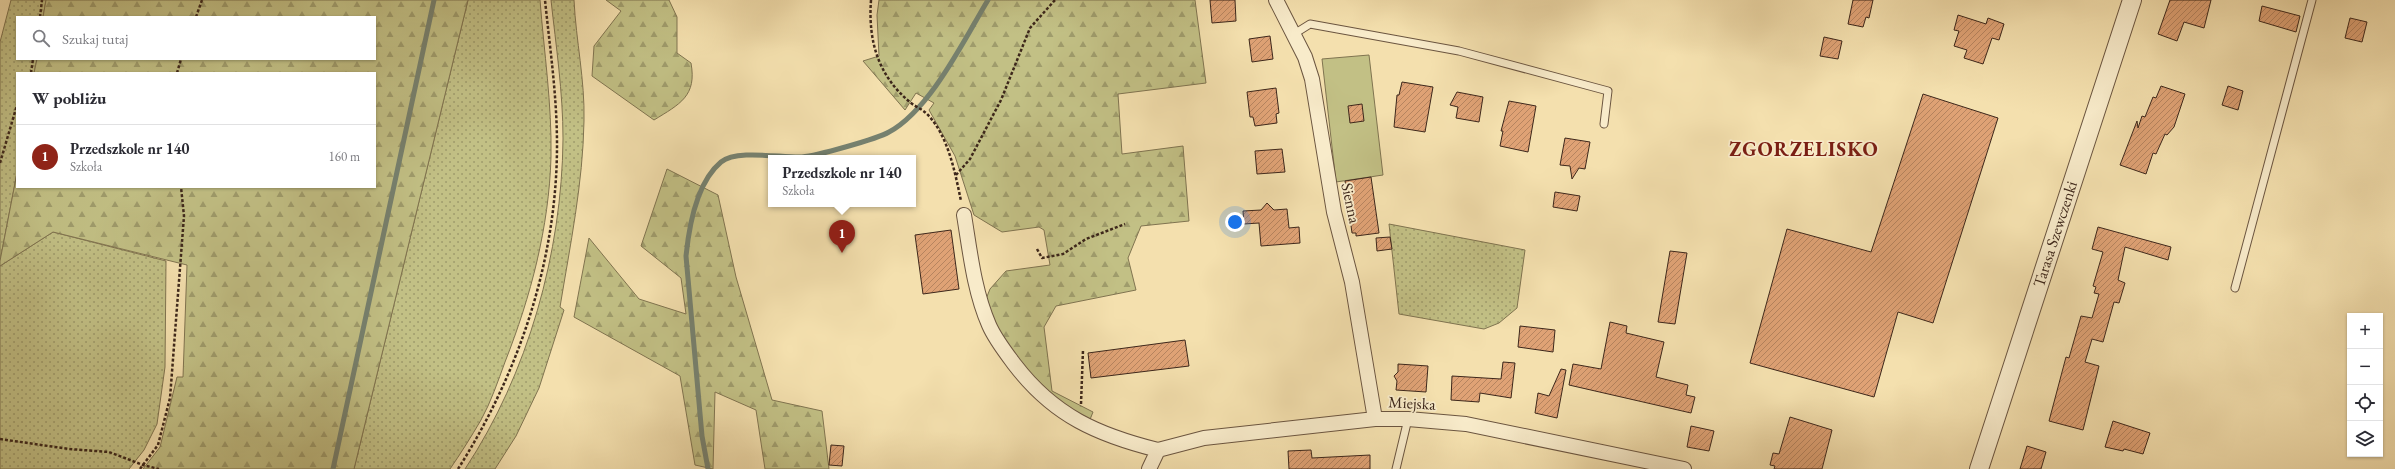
<!DOCTYPE html>
<html lang="pl">
<head>
<meta charset="utf-8">
<style>
  :root { --surface:#fff; --page:#f7f7f7; --text:#2b2b33; --muted:#7c7c81; --line:#e1e1e2; --accent:#8f2418 }
  body { margin:0; font-family:"EB Garamond",serif; background:var(--page); color:var(--text) }
  .controls { position:absolute; right:12px; bottom:12px; display:grid; overflow:hidden; border-radius:0px; box-shadow:0 1px 3px #0004 }
  .controls button { width:36px; height:36px; display:grid; place-items:center; padding:0; border:0; border-bottom:1px solid var(--line); background:var(--surface); color:var(--text); font:20px sans-serif }
  .you { position:absolute; left:1235px; top:222px; width:14px; height:14px; margin:-10px; border:3px solid #fff; border-radius:50%; background:#1a73e8; box-shadow:0 0 0 6px #1a73e833 }
  .badge { display:grid; place-items:center; width:26px; height:26px; border-radius:50%; background:var(--accent); color:#fff; font-size:13px; font-weight:700 }
  .pin { position:absolute; translate:-50% -33px; filter:drop-shadow(0 1px 2px #0008) }
  .pin::after { content:''; position:absolute; top:21px; width:14px; height:12px; background:inherit; clip-path:polygon(0 0,100% 0,50% 100%) }
  .popup { position:absolute; left:768px; top:155px; width:148px; height:52px; box-sizing:border-box; display:grid; place-content:center; border-radius:0px; background:var(--surface); filter:drop-shadow(0 1px 3px #0005); font-size:13px; white-space:nowrap; color:var(--muted) }
  .popup b { font-size:15px; color:var(--text) }
  .popup::after { content:''; position:absolute; left:50%; top:100%; margin-left:-8px; border:8px solid transparent; border-top-color:var(--surface) }
  .list { margin:0; padding:0; list-style:none }
  h2 { display:flex; justify-content:space-between; align-items:center; height:52px; margin:0; padding:0 16px; font-size:17px }
  h2 small { font-size:13px; font-weight:400; color:var(--muted) }
  .list li { display:grid; grid-template-columns:26px 1fr auto; gap:12px; align-items:center; box-sizing:border-box; height:64px; padding:0 16px; border-top:1px solid var(--line) }
  .list b { display:block; font-size:15px; white-space:nowrap }
  .list p { margin:0; font-size:13px; white-space:nowrap; color:var(--muted) }
  .list em { font-size:13px; font-style:normal; color:var(--muted) }
  .icon { flex:none; width:22px; height:22px; fill:none; stroke:currentColor; stroke-width:2; stroke-linecap:round; stroke-linejoin:round }
  .map { position:relative; flex:none; width:2395px; height:469px; overflow:hidden }
  .search { position:absolute; background:var(--surface); box-shadow:0 1px 3px #0004; left:16px; top:16px; width:360px; height:44px; display:flex; align-items:center; gap:10px; box-sizing:border-box; padding:0 14px; border-radius:0px; color:var(--muted); font-size:15px }
  .panel { position:absolute; background:var(--surface); box-shadow:0 1px 3px #0004; left:16px; top:72px; width:360px; height:116px; border-radius:0px }
  .map>svg:first-child { display:block }
  .grass { fill:url(#grass-dots); stroke:#807450 }
  .forest { fill:url(#forest-firs); stroke:#807450 }
  .green { fill:#c2c085; stroke:#807450 }
  .lines { fill:none; stroke-linecap:round; stroke-linejoin:round }
  .stream { stroke:#76816f; stroke-width:5 }
  .building { fill:url(#building-hatch); stroke:#3d271b }
  .service-casing { stroke:#6b5540; stroke-width:9 }
  .minor-casing { stroke:#6b5540; stroke-width:16 }
  .tertiary-casing { stroke:#6b5540; stroke-width:20 }
  .path { stroke:#3d271b; stroke-width:2.5; stroke-dasharray:3 2; stroke-linecap:butt }
  .service { stroke:#f8ebca; stroke-width:7 }
  .minor { stroke:#f8ebca; stroke-width:14 }
  .tertiary { stroke:#f8ebca; stroke-width:18 }
  .labels { text-anchor:middle; dominant-baseline:central; stroke-width:3.5; stroke-linejoin:round; paint-order:stroke }
  .street-label { font-size:16px; fill:#3d271b; stroke:#f8ebca }
  .district-label { font-size:20px; font-weight:bold; letter-spacing:1px; fill:#7a1f14; stroke:#f8ebca }
</style>
</head>
<body>
<div class="map">
<svg width="2395" height="469" viewBox="0 0 2395 469">
  <defs>
    <pattern id="grass-dots" width="8" height="8" patternUnits="userSpaceOnUse"><rect width="8" height="8" fill="#c2c085"/><path d="M2 2h.1M6 6h.1" fill="none" stroke="#9f9c6c" stroke-width="1.8" stroke-linecap="round"/></pattern>
    <pattern id="forest-firs" width="22" height="20" patternUnits="userSpaceOnUse"><rect width="22" height="20" fill="#c2c085"/><path d="M5 1l3.5 6h-7zM16 11l3.5 6h-7z" fill="#9f9c6c"/></pattern>
    <pattern id="building-hatch" width="6" height="6" patternUnits="userSpaceOnUse"><rect width="6" height="6" fill="#dfa275"/><path d="M-1 1l2-2M0 6l6-6M5 7l2-2" fill="none" stroke="#b6845f"/></pattern>
  </defs>
  <rect width="100%" height="100%" fill="#f4e0ae"/>
  <filter id="stains"><feTurbulence type="fractalNoise" baseFrequency=".005" numOctaves="4"/><feColorMatrix values="0 0 0 0 .2 0 0 0 0 .09 0 0 0 0 .02 0 0 0 .5 -.17"/></filter>
  <radialGradient id="worn" r=".72"><stop offset=".6" stop-color="#630" stop-opacity="0"/><stop offset="1" stop-color="#630" stop-opacity=".3"/></radialGradient>
  <path class="grass" d="M11,0h35l-3,17h-26v42h20l-3,14h-17v100l-17,88v-219z
    M468,0h72c4,52 12,104 11,157 -2,70 -20,139 -46,205 -7,19 -14,40 -24,58 -10,17 -20,33 -31,49h-96z
    M551,0h23c2,41 11,80 10,121 -1,62 -14,125 -24,186l4,3 -25,78 -23,48 -21,33h-30c63,-95 97,-217 98,-330 0,-47 -7,-93 -12,-139z
    M1389,224l136,26 -8,58 -18,15 -15,6 -85,-15z
    M53,232l113,29 -1,106 -8,57 -13,26 -15,19h-129v-203z"/>
  <path class="forest" d="M46,0h422l-114,469h-211l17,-22 17,-70h6l4,-112 -134,-33 -53,34v-5l17,-88v14h358v-114h-341l3,-14h338v-42h-332z
    M606,0h63l8,17v36l14,10c6,33 -11,41 -37,57l-62,-44 2,-30 27,-35z
    M879,0h316l11,83 -88,11 4,60 61,-8 6,75 -48,5 -13,32 8,32 -80,16 -12,21 8,64 41,21 -4,10 -49,-33 -46,-65 -8,-25 4,-10 16,-18 44,-6 -6,-35 -5,-3 -37,5 -28,-17 -19,-59 -26,-46 5,-7 -18,-10 -11,17 -42,-49 16,-5 -2,-41z
    M667,169l51,26 18,82 36,123 50,11 7,58h-64l-9,-59 -41,-18 -2,77 -18,-4 -15,-89 -106,-59 15,-79 50,61 47,15 -5,-36 -40,-32z"/>
  <path class="green" d="M1369,55l14,120 -47,7 -14,-123z"/>
  <g class="lines">
    <path class="stream" d="M333,469l101,-469
      M708,469l-6,-33 -16,-180c3,-30 11,-74 35,-94 16,-13 60,-4 81,-5 14,-1 75,-18 87,-25 41,-22 75,-92 99,-132"/>
  </g>
  <path class="building" d="M1210,0h25l1,21 -24,2z
    M1853,0h20l-4,18 -3,-1 -3,10 -15,-3z
    M2170,0h41l-7,28 -20,-6 -7,19 -19,-7z
    M2262,6l38,10 -4,16 -37,-11z
    M1958,15l28,9 2,-6 16,6 -5,16 -7,-2 -9,26 -19,-6 3,-8 -13,-4 5,-15 -5,-1z
    M2350,18l17,4 -5,20 -17,-4z
    M1270,36l3,23 -21,3 -3,-23z
    M1824,37l18,4 -4,18 -18,-3z
    M1402,82l31,5 -8,45 -31,-5 3,-32h2z
    M2161,86l24,8 -11,33 -7,8 -2,-1 -9,20 -3,-1 -7,21 -26,-9 17,-44 1,7 4,-12 3,1 8,-20 3,1z
    M2228,86l15,5 -5,19 -16,-5z
    M1276,88l3,25 -3,1 1,9 -22,3 -2,-9h-3l-3,-25z
    M1457,92l26,5 -4,25 -23,-4 2,-11 -8,-2z
    M1923,94l75,24 -65,205 -35,-11 -24,85 -124,-34 37,-134 84,23z
    M1509,101l27,5 -8,46 -28,-6 3,-15h-2z
    M1362,104l2,17 -14,2 -2,-17z
    M1565,138l25,4 -5,27 -6,-1 -7,11 -2,-13 -10,-1z
    M1282,149l3,23 -28,2 -2,-23z
    M1371,177l8,56 -23,3v-3h-4l-7,-52z
    M1555,192l25,4 -3,15 -24,-4z
    M1267,203l7,7 13,-1 2,19 10,-1 1,16 -39,3 -2,-23 -15,1 -1,-13 18,-1z
    M2098,227l73,20 -3,13 -43,-13 -7,33 7,3 -6,20 -5,-1 -11,40 -11,-3 -7,23 14,4 -16,64 -34,-9 17,-64 3,1 12,-42 11,2 7,-24 -5,-1 2,-6 -3,-1 10,-34 -11,-3z
    M951,230l8,59 -36,5 -8,-59z
    M1390,237l2,12 -15,2 -1,-13z
    M1670,251l17,2 -12,71 -17,-2z
    M1610,322l17,4 -1,7 38,9 -8,35 32,8 -2,10 9,2 -4,16 -122,-28 4,-21 28,5z
    M1520,326l35,4 -2,22 -35,-5z
    M1185,340l4,26 -98,12 -3,-25z
    M1503,362l12,1 -4,35 -31,-5 -1,9 -28,-2 1,-24 49,3z
    M1398,364l30,2 -2,26 -30,-2 1,-9 -3,-5 4,-4z
    M1561,369l5,1 -9,48 -22,-5 3,-20 11,3z
    M1790,417l42,13 -10,39h-48l1,-3 -5,-1 3,-12 6,1z
    M2113,421l37,12 -7,21 -19,-5 -1,2 -18,-4z
    M1691,426l23,5 -5,20 -22,-4z
    M831,445l13,1 -2,20 -13,-1z
    M2027,446l19,6 -5,17h-21z
    M1311,450l1,8 58,-3v14h-81l-1,-18z"/>
  <g class="lines">
    <g class="service-casing">
      <path id="service" d="M1294,34l16,-10 149,27 149,40 -4,33
        M2235,288l77,-288
        M1396,469l12,-50"/>
    </g>
    <g class="minor-casing">
      <path id="minor" d="M1276,0l29,57 7,22 22,133 18,70 23,137
        M964,215c6,36 10,76 25,110 6,14 17,28 26,40 39,51 83,70 143,85
        M1149,469l9,-19 46,-12 171,-19h33l58,5 218,45"/>
    </g>
    <g class="tertiary-casing">
      <path id="tertiary" d="M1979,469l153,-469"/>
    </g>
    <path class="path" d="M871,0c-3,41 7,76 40,103 5,4 11,6 16,11 21,21 28,58 34,87
      M40,17l2,-17
      M196,17l6,-17
      M31,73l2,-14
      M177,73l4,-14
      M0,163l17,-58
      M956,175l14,-16 31,-59 29,-72 25,-28
      M1037,249l5,9 21,-4 23,-15 39,-15
      M1081,404l2,-54
      M0,439l69,10 40,3 34,13 16,4
      M140,469l18,-24 12,-47 14,-182 -3,-29
      M458,469c61,-96 99,-209 99,-324 0,-49 -7,-96 -12,-145"/>
    <use href="#service" class="service"/>
    <use href="#minor" class="minor"/>
    <use href="#tertiary" class="tertiary"/>
  </g>
  <g class="labels">
    <g class="street-label">
      <text transform="translate(1351 203) rotate(78)">Sienna</text>
      <text transform="translate(2055 234) rotate(-72)">Tarasa Szewczenki</text>
      <text transform="translate(1412 403) rotate(3)">Miejska</text>
    </g>
    <g class="district-label">
      <text x="1804" y="149">ZGORZELISKO</text>
    </g>
  </g>
  <rect width="100%" height="100%" filter="url(#stains)"/>
  <rect width="100%" height="100%" fill="url(#worn)"/>
</svg>
<div class="controls">
<button>+</button>
<button>−</button>
<button><svg class="icon" aria-label="locate" viewBox="0 0 24 24"><circle cx="12" cy="12" r="6"/><path d="M12 2v4M12 18v4M2 12h4M18 12h4"/></svg></button>
<button><svg class="icon" aria-label="layers" viewBox="0 0 24 24"><path d="M12 4l9 5-9 5-9-5zM3 14l9 5 9-5"/></svg></button>
</div>
<div class="you"></div>
<div class="pin badge" style="left:842px;top:253px">1</div>
<div class="popup"><b>Przedszkole nr 140</b>Szkoła</div>
<div class="search"><svg class="icon" aria-label="search" viewBox="0 0 24 24"><circle cx="10" cy="10" r="6"/><path d="M15 15l6 6"/></svg>Szukaj tutaj</div>
<section class="panel">
<h2>W pobliżu<small></small></h2>
<ul class="list">
<li><span class="badge">1</span><div><b>Przedszkole nr 140</b><p>Szkoła</p></div><em>160 m</em></li>
</ul>
</section>
</div>
</body>
</html>
